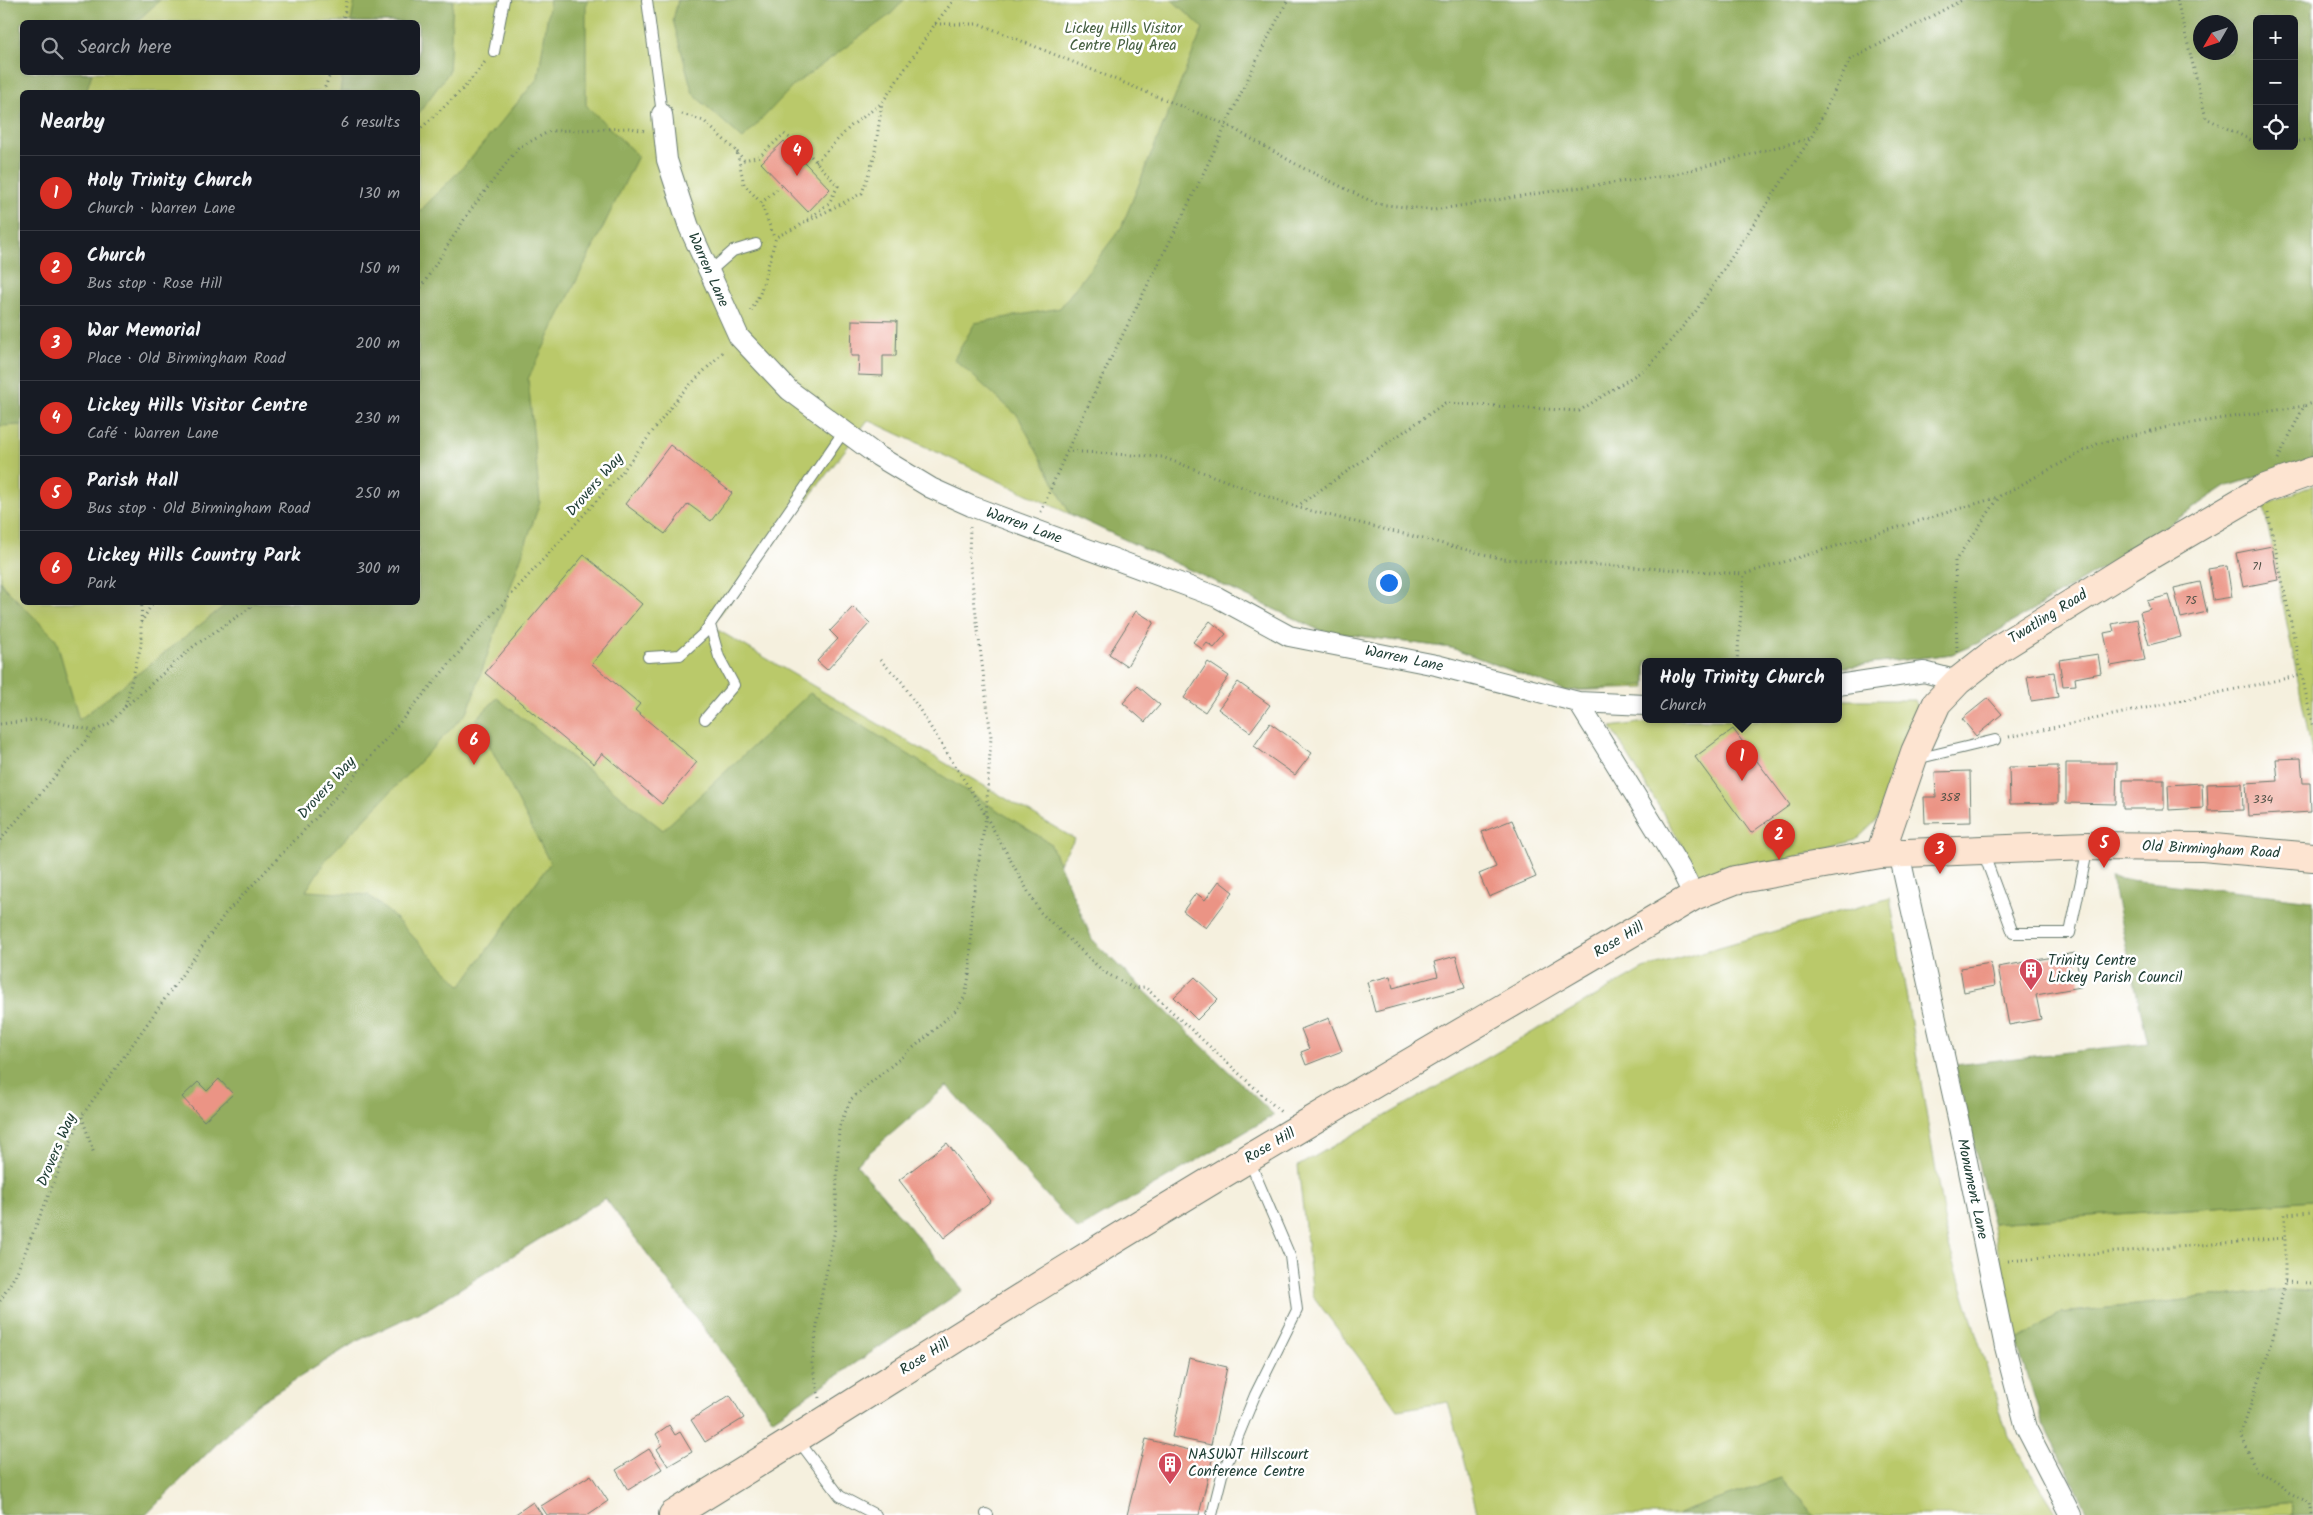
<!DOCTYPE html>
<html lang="en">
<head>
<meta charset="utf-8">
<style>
  :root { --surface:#171b24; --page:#20242c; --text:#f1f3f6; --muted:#9ea1a6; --line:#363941; --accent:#d93025 }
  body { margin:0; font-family:Kalam,sans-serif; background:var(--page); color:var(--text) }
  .controls { position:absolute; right:15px; top:15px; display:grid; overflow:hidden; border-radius:8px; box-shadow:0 5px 20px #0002 }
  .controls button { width:45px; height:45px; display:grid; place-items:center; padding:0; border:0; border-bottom:1px solid var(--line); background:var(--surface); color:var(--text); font:25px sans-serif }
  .compass { position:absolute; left:2193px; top:15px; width:45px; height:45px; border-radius:50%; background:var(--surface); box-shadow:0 5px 20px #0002; rotate:231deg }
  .you { position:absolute; left:1388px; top:582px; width:18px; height:18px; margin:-12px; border:4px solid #fff; border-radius:50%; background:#1a73e8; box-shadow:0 0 0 8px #1a73e833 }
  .badge { display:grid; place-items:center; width:32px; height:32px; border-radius:50%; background:var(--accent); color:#fff; font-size:16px; font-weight:700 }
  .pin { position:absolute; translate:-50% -41px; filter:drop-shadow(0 1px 2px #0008) }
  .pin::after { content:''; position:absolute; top:26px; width:18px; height:15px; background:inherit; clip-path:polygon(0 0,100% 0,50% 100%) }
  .popup { position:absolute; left:1642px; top:658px; width:200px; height:65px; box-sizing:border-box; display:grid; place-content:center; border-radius:8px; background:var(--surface); filter:drop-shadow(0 1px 4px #0005); font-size:16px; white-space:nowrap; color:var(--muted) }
  .popup b { font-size:19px; color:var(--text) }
  .popup::after { content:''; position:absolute; left:50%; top:100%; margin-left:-10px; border:10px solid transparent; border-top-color:var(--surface) }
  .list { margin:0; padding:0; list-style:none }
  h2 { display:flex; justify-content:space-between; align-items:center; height:65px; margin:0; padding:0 20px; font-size:21px }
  h2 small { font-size:16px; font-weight:400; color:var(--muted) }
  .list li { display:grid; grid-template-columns:32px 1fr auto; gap:15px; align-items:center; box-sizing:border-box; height:75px; padding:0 20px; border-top:1px solid var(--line) }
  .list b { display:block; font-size:19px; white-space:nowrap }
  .list p { margin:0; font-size:16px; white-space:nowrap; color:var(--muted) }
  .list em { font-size:16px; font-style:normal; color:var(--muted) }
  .icon { flex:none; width:28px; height:28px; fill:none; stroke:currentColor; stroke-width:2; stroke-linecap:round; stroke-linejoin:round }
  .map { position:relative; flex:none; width:2313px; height:1515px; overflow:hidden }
  .search { position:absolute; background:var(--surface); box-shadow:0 5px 20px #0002; left:20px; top:20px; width:400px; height:55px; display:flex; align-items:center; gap:12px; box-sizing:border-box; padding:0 18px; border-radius:8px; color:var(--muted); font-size:19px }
  .panel { position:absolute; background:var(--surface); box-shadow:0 5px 20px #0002; left:20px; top:90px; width:400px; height:515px; border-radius:8px }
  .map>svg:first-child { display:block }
  .green { fill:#bac96b; stroke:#6c8350; fill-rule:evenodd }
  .forest { fill:#93ad5f; stroke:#59754a; fill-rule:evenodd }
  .building { fill:#eb9485 }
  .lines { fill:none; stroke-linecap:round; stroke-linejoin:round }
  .lane-casing { stroke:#6a7c70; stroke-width:12 }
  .street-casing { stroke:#6a7c70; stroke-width:22 }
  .secondary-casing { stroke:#6a7c70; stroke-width:30 }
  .path { stroke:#6a7c70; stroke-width:3; stroke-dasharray:1 4; stroke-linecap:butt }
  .lane { stroke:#fff; stroke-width:10 }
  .street { stroke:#fff; stroke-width:20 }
  .secondary { stroke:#fde4d1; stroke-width:28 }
  .labels { text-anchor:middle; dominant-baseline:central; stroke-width:5; stroke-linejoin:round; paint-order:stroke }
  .number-label { font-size:12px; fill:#525348 }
  .park-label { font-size:15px; fill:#466042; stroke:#fff }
  .street-label { font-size:15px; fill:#1f3d34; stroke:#fff }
  .poi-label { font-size:15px; fill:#1f3d34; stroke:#fff; text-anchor:start }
</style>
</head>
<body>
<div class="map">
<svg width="2313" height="1515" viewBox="0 0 2313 1515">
  <rect width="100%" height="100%" fill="#fff"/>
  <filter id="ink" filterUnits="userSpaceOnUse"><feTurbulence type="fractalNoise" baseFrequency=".02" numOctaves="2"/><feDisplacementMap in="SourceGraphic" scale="10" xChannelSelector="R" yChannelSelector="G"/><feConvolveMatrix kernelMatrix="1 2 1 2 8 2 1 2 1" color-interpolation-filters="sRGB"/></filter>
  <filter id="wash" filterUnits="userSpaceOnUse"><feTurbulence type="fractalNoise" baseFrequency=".0096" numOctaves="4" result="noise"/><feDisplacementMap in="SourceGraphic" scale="20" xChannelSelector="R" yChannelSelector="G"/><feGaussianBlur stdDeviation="1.12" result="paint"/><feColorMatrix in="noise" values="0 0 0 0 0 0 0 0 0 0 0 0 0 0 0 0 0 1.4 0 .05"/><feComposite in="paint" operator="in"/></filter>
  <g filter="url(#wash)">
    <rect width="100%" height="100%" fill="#f5f0de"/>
    <path class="green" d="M0,0h2313v459l-88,28 -97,65 -150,91 -26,11 -114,14v-6h-192v26l-80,3 -114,-43 -131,-17 -453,-211 -157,206 364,213 -219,325 107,126 -190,129 -168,-221 -173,108 -75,35 -102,64 -109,110h-146zM2257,19h37v127h-37zM22,22h396v50h-396zM2200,22h30v30h-30zM22,92h396v510h-396z
      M2313,485v273l-49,-252z
      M1838,700h77l5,12 -43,108 -21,20 -151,43 -94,-156 49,-7h178z
      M1890,898l58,345 60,193 50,79h-244l-33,-37 -103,37h-200l-30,-113 -50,8 -85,-114 -15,-130 345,-197z
      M2313,1200v91l-24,-2 -228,24 -44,28 -25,-118z
      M2292,1503l1,12h-104z"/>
    <path class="forest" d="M0,0h160l-24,22h-114v50l70,1 -6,19h-64v333l-22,1z
      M355,0h98l-4,72 -31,42v-22h-78l3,-19 75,-1v-50h-67z
      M550,0h38l-2,4v101l52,51 -110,223 12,123 -72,209 -141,147 -21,33 62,4 24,20 69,71 89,-123 -74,-144 21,-21 166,132 147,-137 240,150 43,98 181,174 -196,115 -131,-144 -91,78 107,126 -190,129 -168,-221 -173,108 -75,35 -102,64 -109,110h-146v-934l4,6 52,52 23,81 149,-117 190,-1v-389l48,-49 72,-86z
      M678,0h226l-13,14 -97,71 -51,54 -50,-45 -20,-74z
      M1172,0h1141v459l-88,28 -97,65 -150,91 -26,11 -114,14v-6h-192v23l-80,6 -114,-43 -131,-17 -251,-117 -52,-98 -64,-57 21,-36 85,-15 61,-80 82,-200zM2257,19h37v127h-37zM2200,22h30v30h-30z
      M2111,878l202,22v300l-321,23 -37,-158 193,-22z
      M2289,1289l24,2v224h-20l-2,-12 -102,12h-100l-47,-93 -25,-81 44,-28z
      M1781,1478l33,37h-136l13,-6z"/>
    <g id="blocks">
      <path class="building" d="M784,141l46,48 -22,23 -47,-49z
        M852,320l45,1 -1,35h-13v20l-25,-1 1,-19h-8z
        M670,445l62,48 -21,28 -23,-17 -23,30 -40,-30z
        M2272,546l6,34 -35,7 -7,-34z
        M584,555l58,49 -50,60 48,40 -5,6 62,52 -35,42 -60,-51 -8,11 -109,-91z
        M2227,566l5,31 -19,3 -5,-31z
        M2200,582l7,30 -26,6 -7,-30z
        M2169,595l12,42 -32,8 -9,-33 10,-3 -3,-8z
        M853,607l17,16 -43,47 -10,-9 21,-22 -8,-8z
        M1136,611l18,11 -27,44 -18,-12z
        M2137,619l8,41 -34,6 -7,-33 10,-2 -2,-7z
        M1210,621l16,13 -12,14 -7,-5 -5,6 -9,-7z
        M2098,654l3,19 -26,5 1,7 -13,1 -4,-26z
        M1208,662l21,14 -24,36 -21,-14z
        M2054,672l4,25 -27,4 -4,-25z
        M1238,682l32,23 -20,27 -32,-23z
        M1138,686l22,19 -15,17 -22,-19z
        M1988,698l14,16 -26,22 -14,-17z
        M1270,723l42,30 -17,22 -41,-29z
        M1733,729l57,76 -39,28 -56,-76z
        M2301,758l2,25h7l1,29 -63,4 -2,-33 32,-2 -2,-22z
        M2066,763h51l-1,41 -50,-1z
        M2058,766v37l-48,1 -1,-37z
        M1970,771l1,51 -46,1 -1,-26h12l-1,-25z
        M2123,780h41v29h-41z
        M2202,783l1,25 -34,2 -1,-25z
        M2242,783l1,27 -35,1 -1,-27z
        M1512,820l24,57 -47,20 -10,-23 17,-7 -14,-35z
        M1219,881l14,11 -27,36 -23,-17 13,-18 9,7z
        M2075,953l6,34 -45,8 5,24 -32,6 -11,-58z
        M1456,956l9,32 -90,24 -8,-30 23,-6 3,12 45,-12 -4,-14z
        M1991,963l4,23 -31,6 -4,-24z
        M1195,977l23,22 -21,21 -23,-23z
        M1329,1018l13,33 -36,14 -5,-13 8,-3 -8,-20z
        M219,1079l14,15 -29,27 -22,-24 16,-15 9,9z
        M947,1143l44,58 -47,37 -45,-58z
        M1189,1358l38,9 -16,78 -39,-8z
        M730,1395l14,23 -39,24 -14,-22z
        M669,1425l6,10 5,-3 12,20 -24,14 -11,-17 5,-4 -6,-11z
        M1146,1439l67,17 -14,59h-72z
        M649,1449l13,20 -34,21 -12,-20z
        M591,1475l17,26 -21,14h-40l-6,-9z
        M533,1502l9,13h-28z"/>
    </g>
  </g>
  <g filter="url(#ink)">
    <use href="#blocks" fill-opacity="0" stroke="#6a7c70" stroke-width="1"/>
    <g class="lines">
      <g class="lane-casing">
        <path id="lane" d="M647,0l15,114
          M494,52l10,-52
          M708,273l25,-22 23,-7
          M648,657l32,-2 24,-22 140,-202
          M705,719l29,-34 -15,-28 -9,-32
          M1916,759l79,-19
          M1983,852l30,81h57l18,-86
          M798,1440l42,56 36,19
          M986,1514l2,1
          M1212,1515l10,-40 33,-80 42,-85 -7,-54 -41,-96"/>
      </g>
      <g class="street-casing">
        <path id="street" d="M662,114l5,46 22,67 50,110 50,53 89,66 53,32 40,18 246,91 72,39 147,29 142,37 102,166 14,28
          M1838,685l86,-13 34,9
          M1578,702l68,3
          M1899,853l61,274 45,220 21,81 45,87"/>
      </g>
      <g class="secondary-casing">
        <path id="secondary" d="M1880,854l35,-102 22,-49 21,-22 42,-33 130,-81 133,-78 50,-18
          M673,1515c133,-81 264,-166 397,-248 205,-127 415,-248 624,-371l41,-16 145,-26 208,-8 115,1 110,10"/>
      </g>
      <path class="path" d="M2177,0l29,118 51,25
        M343,22l4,-22
        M935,24h45l247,101 74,42 76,37 57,6 119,-19 119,-16 139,-37 39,-78 112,-60
        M323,92l8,-20
        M682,114l22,7 33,31 7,32 17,19 13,34
        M418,131l46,-43 21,-26
        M2294,142l19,-3
        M2263,146h4
        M737,152l7,8 16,-4 24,-22 18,12 36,40 -9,17 -30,23 -23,11 -15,54 -10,21
        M816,162l35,-36 31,-23 53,-79 19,-24
        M761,203l21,-18
        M808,221l54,-28 12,-35 8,-55
        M418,292l51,-80 49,-64 32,-17 81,-3 14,3
        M1066,451l96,6 134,50 149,-104 134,8 69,-44 48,-56 114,-172
        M2278,459l26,-53 9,-3
        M1296,507l207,52 241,15
        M1041,512c42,-103 94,-201 144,-301 35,-70 65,-142 103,-211
        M2268,513l45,215
        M141,622l1,-20
        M1957,652l-2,-91 45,-65 97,-52 75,-18 132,-20
        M880,660l22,22 76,120 61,109 65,61 29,16 12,-1 137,126
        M1737,662l7,-88 254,-77
        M125,707l69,-61 56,-38 1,-6
        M0,724l43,-5 51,12
        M2009,737l293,-62
        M0,840l94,-109 16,-8 15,-16 16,-62v-22l12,-21
        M82,1117l12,37
        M2008,1261l277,-23
        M2285,1282l28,1
        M0,1301l16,-27 65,-157 144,-203 120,-127 123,-145 151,-166 62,-82 44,-44
        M819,1398l-7,-35 8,-60 15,-73 4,-103 12,-28 74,-61 32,-29 8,-13 5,-25 2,-67 14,-88 5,-79 -22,-180 1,-30
        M2312,1515l-2,-12 -22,-11 -16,-14 -16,-8 -15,-36 31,-92 13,-60v-68l28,-2"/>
      <use href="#lane" class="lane"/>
      <use href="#street" class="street"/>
      <use href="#secondary" class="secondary"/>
    </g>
  </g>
  <defs>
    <g id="building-pin" transform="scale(1.25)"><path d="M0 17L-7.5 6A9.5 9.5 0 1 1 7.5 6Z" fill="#d1495b" stroke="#fff"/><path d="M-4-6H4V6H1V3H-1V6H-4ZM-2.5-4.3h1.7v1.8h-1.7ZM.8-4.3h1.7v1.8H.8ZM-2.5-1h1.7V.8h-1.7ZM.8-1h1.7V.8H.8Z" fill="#fff"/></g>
  </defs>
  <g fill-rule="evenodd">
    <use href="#building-pin" x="2031" y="970"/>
    <use href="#building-pin" x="1170" y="1464"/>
  </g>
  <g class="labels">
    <g class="number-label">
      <text x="2257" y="566">71</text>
      <text x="2191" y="600">75</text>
      <text x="1950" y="797">358</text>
      <text x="2263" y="799">334</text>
    </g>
    <g class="park-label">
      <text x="1123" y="29">Lickey Hills Visitor<tspan x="1123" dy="17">Centre Play Area</tspan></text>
    </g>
    <g class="street-label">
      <text transform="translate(708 270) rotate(66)">Warren Lane</text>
      <text transform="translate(595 485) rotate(-49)">Drovers Way</text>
      <text transform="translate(1024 526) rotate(20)">Warren Lane</text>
      <text transform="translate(2048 617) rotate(-32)">Twatling Road</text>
      <text transform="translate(1404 659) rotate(12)">Warren Lane</text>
      <text transform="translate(327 788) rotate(-48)">Drovers Way</text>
      <text transform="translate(2211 850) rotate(3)">Old Birmingham Road</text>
      <text transform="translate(1619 940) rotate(-31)">Rose Hill</text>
      <text transform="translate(1270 1146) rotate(-30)">Rose Hill</text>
      <text transform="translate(57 1150) rotate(-67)">Drovers Way</text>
      <text transform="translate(1972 1189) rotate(78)">Monument Lane</text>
      <text transform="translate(925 1357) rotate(-32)">Rose Hill</text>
    </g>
    <g class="poi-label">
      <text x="2048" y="961">Trinity Centre<tspan x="2048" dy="17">Lickey Parish Council</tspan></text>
      <text x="1188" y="1455">NASUWT Hillscourt<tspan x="1188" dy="17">Conference Centre</tspan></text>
    </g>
  </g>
</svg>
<div class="controls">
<button>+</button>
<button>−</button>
<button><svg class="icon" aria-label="locate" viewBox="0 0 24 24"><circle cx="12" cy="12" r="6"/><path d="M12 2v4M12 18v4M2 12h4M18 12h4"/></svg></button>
</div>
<svg class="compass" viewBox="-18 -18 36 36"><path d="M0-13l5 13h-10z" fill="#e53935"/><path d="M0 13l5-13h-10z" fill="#9ea1a6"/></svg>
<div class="you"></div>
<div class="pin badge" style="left:1742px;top:781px">1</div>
<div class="popup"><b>Holy Trinity Church</b>Church</div>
<div class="pin badge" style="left:1779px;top:860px">2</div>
<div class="pin badge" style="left:1940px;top:874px">3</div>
<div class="pin badge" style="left:797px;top:176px">4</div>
<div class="pin badge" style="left:2104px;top:868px">5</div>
<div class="pin badge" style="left:474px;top:765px">6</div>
<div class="search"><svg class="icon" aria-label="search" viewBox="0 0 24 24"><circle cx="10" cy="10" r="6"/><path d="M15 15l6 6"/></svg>Search here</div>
<section class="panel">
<h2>Nearby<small>6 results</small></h2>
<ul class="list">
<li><span class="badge">1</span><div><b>Holy Trinity Church</b><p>Church · Warren Lane</p></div><em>130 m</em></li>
<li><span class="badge">2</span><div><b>Church</b><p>Bus stop · Rose Hill</p></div><em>150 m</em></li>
<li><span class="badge">3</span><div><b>War Memorial</b><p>Place · Old Birmingham Road</p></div><em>200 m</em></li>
<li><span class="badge">4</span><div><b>Lickey Hills Visitor Centre</b><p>Café · Warren Lane</p></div><em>230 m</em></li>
<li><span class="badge">5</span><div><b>Parish Hall</b><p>Bus stop · Old Birmingham Road</p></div><em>250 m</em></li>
<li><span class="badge">6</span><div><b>Lickey Hills Country Park</b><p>Park</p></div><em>300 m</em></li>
</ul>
</section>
</div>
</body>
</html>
